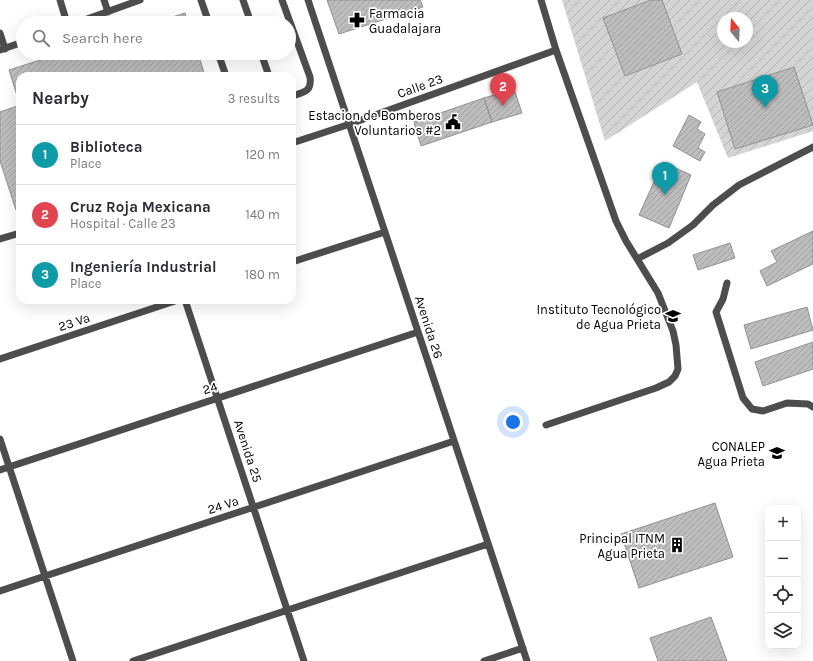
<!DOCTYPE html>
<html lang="en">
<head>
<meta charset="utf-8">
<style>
  :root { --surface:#fff; --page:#f2f2f3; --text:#2b2b33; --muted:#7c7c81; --line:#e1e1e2; --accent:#ea580c }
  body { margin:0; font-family:Karla,sans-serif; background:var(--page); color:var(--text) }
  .controls { position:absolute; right:12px; bottom:12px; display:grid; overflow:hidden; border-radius:8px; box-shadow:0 4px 16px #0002 }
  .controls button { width:36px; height:36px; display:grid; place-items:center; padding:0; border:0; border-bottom:1px solid var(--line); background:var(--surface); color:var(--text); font:20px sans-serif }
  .compass { position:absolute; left:717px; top:12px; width:36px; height:36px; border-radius:50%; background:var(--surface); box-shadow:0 4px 16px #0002; rotate:342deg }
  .you { position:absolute; left:513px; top:422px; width:14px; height:14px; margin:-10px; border:3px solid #fff; border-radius:50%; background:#1a73e8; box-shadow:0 0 0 6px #1a73e833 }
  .badge { display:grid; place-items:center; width:26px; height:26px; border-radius:50%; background:var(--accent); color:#fff; font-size:13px; font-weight:700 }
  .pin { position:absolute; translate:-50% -33px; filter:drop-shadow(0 1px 2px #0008) }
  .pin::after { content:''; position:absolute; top:21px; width:14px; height:12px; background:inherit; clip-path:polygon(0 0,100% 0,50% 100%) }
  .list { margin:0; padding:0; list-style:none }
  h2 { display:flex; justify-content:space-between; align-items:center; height:52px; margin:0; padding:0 16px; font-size:17px }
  h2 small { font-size:13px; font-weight:400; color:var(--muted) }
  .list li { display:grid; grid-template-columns:26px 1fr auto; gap:12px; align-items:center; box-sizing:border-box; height:60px; padding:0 16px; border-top:1px solid var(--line) }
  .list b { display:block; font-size:15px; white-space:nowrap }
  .list p { margin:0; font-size:13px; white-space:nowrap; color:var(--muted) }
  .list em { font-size:13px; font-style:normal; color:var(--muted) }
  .icon { flex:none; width:22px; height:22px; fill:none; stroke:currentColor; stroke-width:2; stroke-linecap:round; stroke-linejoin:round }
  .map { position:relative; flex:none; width:813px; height:661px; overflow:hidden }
  .search { position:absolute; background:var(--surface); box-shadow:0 4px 16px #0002; left:16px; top:16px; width:280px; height:44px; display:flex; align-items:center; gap:10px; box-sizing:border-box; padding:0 14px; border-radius:22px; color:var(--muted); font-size:15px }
  .panel { position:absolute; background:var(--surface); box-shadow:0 4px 16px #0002; left:16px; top:72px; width:280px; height:232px; border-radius:12px }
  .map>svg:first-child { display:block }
  .garden { fill:url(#garden-furrows); fill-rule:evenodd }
  .building { fill:url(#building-hatch); stroke:#919191 }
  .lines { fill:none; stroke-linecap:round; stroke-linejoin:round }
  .minor { stroke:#4d4d4d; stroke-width:7 }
  .labels { text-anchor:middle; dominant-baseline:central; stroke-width:3.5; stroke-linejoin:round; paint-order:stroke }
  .poi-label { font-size:13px; fill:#000; stroke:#fff; text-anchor:end }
  .street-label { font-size:13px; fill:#000; stroke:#fff }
</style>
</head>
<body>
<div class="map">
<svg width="813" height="661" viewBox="0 0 813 661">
  <defs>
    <pattern id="garden-furrows" width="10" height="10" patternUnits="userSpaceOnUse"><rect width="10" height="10" fill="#d4d4d4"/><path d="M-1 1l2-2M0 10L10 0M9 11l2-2" fill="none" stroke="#b4b4b4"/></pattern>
    <pattern id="building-hatch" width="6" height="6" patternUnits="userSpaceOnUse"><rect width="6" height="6" fill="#bdbdbd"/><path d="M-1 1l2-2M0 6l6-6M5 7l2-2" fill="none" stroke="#a1a1a1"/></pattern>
  </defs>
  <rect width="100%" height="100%" fill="#fff"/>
  <path class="garden" d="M562,0h251v131l-85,27 -31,-76 -92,59zM723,18h24v24h-24z"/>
  <path class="building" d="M327,0h93l3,7 -84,27z
    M651,0h11l20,54 -57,22 -22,-58z
    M185,13l3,10h-34z
    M62,53h136l7,23h-185v133l-4,1 -16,-49v-49l20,-7 -11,-35z
    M794,67l19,58 -78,24 -18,-57z
    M514,89l8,24 -30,9 -8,-24z
    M484,98l8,24 -71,24 -7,-24z
    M689,115l12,7 -4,7 8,5 -7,14 7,4 -5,9 -27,-15z
    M663,162l28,13 -22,53 -30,-13z
    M813,231v33l-46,22 -7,-15 17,-9 -6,-11z
    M730,243l5,15 -37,12 -5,-15z
    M807,307l6,23 -62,19 -7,-24z
    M813,342v27l-50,17 -8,-24z
    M715,503l18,54 -94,31 -18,-54z
    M711,617l16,44h-69l-8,-23z"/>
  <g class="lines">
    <path class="minor" d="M60,0l7,23
      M104,0l4,12
      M201,0l8,23
      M243,0l8,23
      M282,0l28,77c2,15 -6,15 -18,19
      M308,0l77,232 142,429
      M541,0l15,50 60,171 10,20 32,52 15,38 3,14 2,24 -3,7 -6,6 -13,6 -110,37
      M76,23l64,-23
      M0,33l5,16
      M0,50l23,-8
      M218,53l8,23
      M261,53l8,23
      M292,143l58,-19 206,-74
      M0,239l20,-6
      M637,259l31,-16 25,-18 20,-20 26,-20 74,-38
      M292,262l93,-30
      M727,283l-4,16 -7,13 27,86 9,11 11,2 24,-8 21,1 5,3
      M185,300l119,361
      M0,359l178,-59
      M0,439l73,222
      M0,470l418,-138
      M0,591l454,-150
      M133,661l355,-117
      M484,661l39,-13"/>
  </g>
  <defs>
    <g id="pharmacy-bare" transform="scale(1.2)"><path d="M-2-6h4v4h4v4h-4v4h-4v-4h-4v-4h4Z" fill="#000" stroke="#fff" stroke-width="2.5" paint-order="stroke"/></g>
    <g id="civic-bare" transform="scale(1.2)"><path d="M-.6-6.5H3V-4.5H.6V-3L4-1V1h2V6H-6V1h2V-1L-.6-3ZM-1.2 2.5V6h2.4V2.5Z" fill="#000" stroke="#fff" stroke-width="2.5" paint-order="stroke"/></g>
    <g id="university-bare" transform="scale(1.2)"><path d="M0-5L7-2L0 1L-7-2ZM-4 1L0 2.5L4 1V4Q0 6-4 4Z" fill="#000" stroke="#fff" stroke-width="2.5" paint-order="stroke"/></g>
    <g id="school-bare" transform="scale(1.2)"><path d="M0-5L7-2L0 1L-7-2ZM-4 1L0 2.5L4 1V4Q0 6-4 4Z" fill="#000" stroke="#fff" stroke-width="2.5" paint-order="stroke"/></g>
    <g id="building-bare" transform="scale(1.2)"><path d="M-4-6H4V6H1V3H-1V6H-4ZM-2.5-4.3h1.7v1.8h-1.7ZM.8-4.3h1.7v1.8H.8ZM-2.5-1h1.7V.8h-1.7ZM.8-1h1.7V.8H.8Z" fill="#000" stroke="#fff" stroke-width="2.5" paint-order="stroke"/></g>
  </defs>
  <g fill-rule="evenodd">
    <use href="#pharmacy-bare" x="357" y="20"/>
    <use href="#civic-bare" x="453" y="122"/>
    <use href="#university-bare" x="673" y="316"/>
    <use href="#school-bare" x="777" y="453"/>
    <use href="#building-bare" x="677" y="545"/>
  </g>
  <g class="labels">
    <g class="poi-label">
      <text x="369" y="13" text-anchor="start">Farmacia<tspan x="369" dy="15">Guadalajara</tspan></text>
      <text x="441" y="115">Estacion de Bomberos<tspan x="441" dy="15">Voluntarios #2</tspan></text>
      <text x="661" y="309">Instituto Tecnológico<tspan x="661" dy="15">de Agua Prieta</tspan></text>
      <text x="765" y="446">CONALEP<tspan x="765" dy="15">Agua Prieta</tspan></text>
      <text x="665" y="538">Principal ITNM<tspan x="665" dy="15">Agua Prieta</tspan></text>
    </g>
    <g class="street-label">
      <text transform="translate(420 86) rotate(-20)">Calle 23</text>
      <text transform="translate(74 322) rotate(-18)">23 Va</text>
      <text transform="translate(429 327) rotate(72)">Avenida 26</text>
      <text transform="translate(210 388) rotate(-18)">24</text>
      <text transform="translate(248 451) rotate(72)">Avenida 25</text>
      <text transform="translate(223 505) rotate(-18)">24 Va</text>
    </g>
  </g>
</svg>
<div class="controls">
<button>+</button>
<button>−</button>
<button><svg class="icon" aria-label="locate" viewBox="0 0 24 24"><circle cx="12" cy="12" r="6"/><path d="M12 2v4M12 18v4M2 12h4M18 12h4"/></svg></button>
<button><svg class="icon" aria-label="layers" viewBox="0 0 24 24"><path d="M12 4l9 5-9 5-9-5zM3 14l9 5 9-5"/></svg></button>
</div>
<svg class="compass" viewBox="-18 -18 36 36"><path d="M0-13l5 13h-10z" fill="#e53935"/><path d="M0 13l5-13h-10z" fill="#7c7c81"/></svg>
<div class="you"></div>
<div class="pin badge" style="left:665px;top:195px;background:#0f9aa8">1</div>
<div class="pin badge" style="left:503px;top:106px;background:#e0444e">2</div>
<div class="pin badge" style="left:765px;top:108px;background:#0f9aa8">3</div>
<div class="search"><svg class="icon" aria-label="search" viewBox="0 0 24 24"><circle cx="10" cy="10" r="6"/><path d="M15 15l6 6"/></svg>Search here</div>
<section class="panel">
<h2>Nearby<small>3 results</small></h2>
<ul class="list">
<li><span class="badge" style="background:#0f9aa8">1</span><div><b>Biblioteca</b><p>Place</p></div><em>120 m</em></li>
<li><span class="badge" style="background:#e0444e">2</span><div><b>Cruz Roja Mexicana</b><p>Hospital · Calle 23</p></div><em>140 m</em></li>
<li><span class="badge" style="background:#0f9aa8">3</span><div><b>Ingeniería Industrial</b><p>Place</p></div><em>180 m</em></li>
</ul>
</section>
</div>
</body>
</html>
